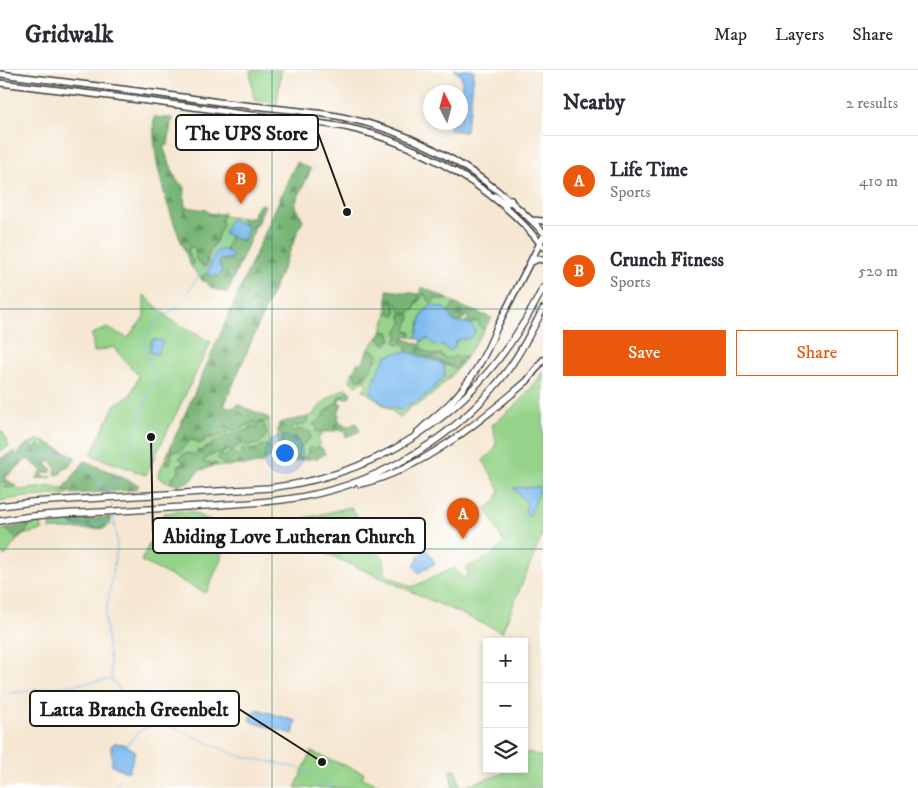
<!DOCTYPE html>
<html lang="en">
<head>
<meta charset="utf-8">
<style>
  :root { --surface:#fff; --page:#f7f7f7; --text:#2b2b33; --muted:#7c7c81; --line:#e1e1e2; --accent:#ea580c }
  body { margin:0; font-family:"IM FELL DW Pica",serif; background:var(--page); color:var(--text) }
  .controls { position:absolute; right:15px; bottom:15px; display:grid; overflow:hidden; border-radius:0px; box-shadow:0 2px 8px #0003 }
  .controls button { width:45px; height:45px; display:grid; place-items:center; padding:0; border:0; border-bottom:1px solid var(--line); background:var(--surface); color:var(--text); font:25px sans-serif }
  .compass { position:absolute; left:423px; top:15px; width:45px; height:45px; border-radius:50%; background:var(--surface); box-shadow:0 2px 8px #0003; rotate:354deg }
  .you { position:absolute; left:284px; top:382px; width:18px; height:18px; margin:-12px; border:4px solid #fff; border-radius:50%; background:#1a73e8; box-shadow:0 0 0 8px #1a73e833 }
  .badge { display:grid; place-items:center; width:32px; height:32px; border-radius:50%; background:var(--accent); color:#fff; font-size:16px; font-weight:700 }
  .pin { position:absolute; translate:-50% -41px; filter:drop-shadow(0 1px 2px #0008) }
  .pin::after { content:''; position:absolute; top:26px; width:18px; height:15px; background:inherit; clip-path:polygon(0 0,100% 0,50% 100%) }
  .list { margin:0; padding:0; list-style:none }
  h2 { display:flex; justify-content:space-between; align-items:center; height:65px; margin:0; padding:0 20px; font-size:21px }
  h2 small { font-size:16px; font-weight:400; color:var(--muted) }
  .list li { display:grid; grid-template-columns:32px 1fr auto; gap:15px; align-items:center; box-sizing:border-box; height:90px; padding:0 20px; border-top:1px solid var(--line) }
  .list b { display:block; font-size:19px; white-space:nowrap }
  .list p { margin:0; font-size:16px; white-space:nowrap; color:var(--muted) }
  .list em { font-size:16px; font-style:normal; color:var(--muted) }
  .actions { display:flex; gap:10px; padding:15px 20px }
  .actions a { flex:1; padding:11px 0; border:1px solid var(--accent); border-radius:0px; text-align:center; font-size:18px; color:var(--accent) }
  .actions .main { background:var(--accent); color:#fff }
  .icon { flex:none; width:28px; height:28px; fill:none; stroke:currentColor; stroke-width:2; stroke-linecap:round; stroke-linejoin:round }
  .map { position:relative; flex:none; width:543px; height:718px; overflow:hidden }
  header { display:flex; align-items:center; gap:30px; box-sizing:border-box; height:70px; padding:0 25px; background:var(--surface); border-bottom:1px solid var(--line) }
  header strong { font-size:24px }
  nav { display:flex; gap:28px; margin-inline-start:auto; font-size:18px }
  main { display:flex }
  aside { flex:1; background:var(--surface) }
  .map>svg:first-child { display:block }
  .green { fill:#94d389; stroke:#587852 }
  .forest { fill:url(#forest-firs); stroke:#4a6848 }
  .water { fill:#7bbaef; stroke:#4c6b86 }
  .lines { fill:none; stroke-linecap:round; stroke-linejoin:round }
  .stream { stroke:#7bbaef; stroke-width:1 }
  .major-casing { stroke:#3d3a37; stroke-width:8 }
  .highway-casing { stroke:#3d3a37; stroke-width:8 }
  .major { stroke:#fff; stroke-width:5 }
  .highway { stroke:#fff; stroke-width:5.5 }
  .grid { fill:none; stroke:#0f766e; stroke-width:1; stroke-opacity:0.55 }
  .leader { fill:none; stroke:#1c1c1c; stroke-width:2 }
  .callout-dot { fill:#1c1c1c; stroke:#fff; stroke-width:2 }
  .callout { fill:#fff; stroke:#1c1c1c; stroke-width:2 }
  .callout-label { font-size:20px; text-anchor:middle; font-weight:bold; fill:#1c1c1c }
</style>
</head>
<body>
<header>
<strong>Gridwalk</strong>
<nav><a>Map</a><a>Layers</a><a>Share</a></nav>
</header>
<main>
<div class="map">
<svg width="543" height="718" viewBox="0 0 543 718">
  <defs>
    <pattern id="forest-firs" width="22" height="20" patternUnits="userSpaceOnUse" patternTransform="scale(1.25)"><rect width="22" height="20" fill="#77b575"/><path d="M5 1l3.5 6h-7zM16 11l3.5 6h-7z" fill="#61925f"/></pattern>
  </defs>
  <rect width="100%" height="100%" fill="#fff"/>
  <filter id="ink" filterUnits="userSpaceOnUse"><feTurbulence type="fractalNoise" baseFrequency=".02" numOctaves="2"/><feDisplacementMap in="SourceGraphic" scale="10" xChannelSelector="R" yChannelSelector="G"/><feConvolveMatrix kernelMatrix="1 2 1 2 8 2 1 2 1" color-interpolation-filters="sRGB"/></filter>
  <filter id="wash" filterUnits="userSpaceOnUse"><feTurbulence type="fractalNoise" baseFrequency=".0096" numOctaves="4" result="noise"/><feDisplacementMap in="SourceGraphic" scale="20" xChannelSelector="R" yChannelSelector="G"/><feGaussianBlur stdDeviation="1.12" result="paint"/><feColorMatrix in="noise" values="0 0 0 0 0 0 0 0 0 0 0 0 0 0 0 0 0 1.4 0 .05"/><feComposite in="paint" operator="in"/></filter>
  <g filter="url(#wash)">
    <rect width="100%" height="100%" fill="#f5e7d1"/>
    <path class="green" d="M250,0h31l-4,34 -23,-4z
      M224,142v4l16,2 8,8 -7,15 -10,-5 -1,7 -2,3 -7,21 -20,11 3,4 -13,-16h1l-4,-15 2,-5 6,3c-1,9 1,14 9,18 5,-9 4,-20 12,-27l1,-7 3,-4 1,-14 -2,-1z
      M424,223l11,5 11,2 2,-1 8,5 -6,5 -1,4 -7,-5 -13,-2 -7,9 -6,23 -8,-2 3,-2 -6,-4 2,-3 2,-15 6,-5z
      M144,225l28,26 39,21 -65,133 -55,-20 24,-51 15,-8 9,-20 -26,-29 -19,5 -2,-18 15,-6 21,10 16,-21z
      M395,231h2l5,11 1,10 -6,8 2,5 -4,6 3,4 4,-2 5,4 -1,3 2,2c18,2 32,11 46,16l8,-5c-11,13 -28,33 -43,41 -3,1 -5,1 -8,3 -4,2 -7,8 -11,10l-37,-27 4,-5 -3,-4 -7,5 -7,-5 3,-9 4,3 1,4 5,-1 14,-19v-2l-3,-5 -6,-2 9,-12 3,1 4,5 7,-7 -2,-5h-7l5,-18 2,-2 7,3z
      M475,251h3l3,6h5l-22,33 -1,-4 -12,3 -7,-1 -3,-4c-9,2 -16,-1 -21,-9l1,-3 6,-4c7,7 15,7 22,12l8,-10 13,-2 2,-12 -2,-2z
      M543,301v162l-41,99 -235,-105 84,-20 33,52 2,16 26,12 42,-19 9,10 5,-3 -2,-7 22,-10 16,-15 -18,-35 8,-5 6,-13 -17,-30c17,-13 14,-16 9,-35 20,-16 38,-32 51,-54z
      M346,318l5,5 -2,-2 -11,8 -1,3 -19,20 -4,1 -1,2 5,2 -1,2 5,2 -1,5 -3,1 1,10c-7,4 -12,10 -20,12l-1,-3 7,-26 -11,1 -4,-3 4,-3 13,-4 1,-4 7,-3 -1,-2 13,-13z
      M269,350l1,28 -4,-3c-8,4 -13,6 -22,3l-2,1 -1,6 -4,1 -7,-3 -5,4 -7,1 7,8h-9v-3l-13,1c2,-7 13,-12 19,-11l5,-3 5,1 10,-9 5,3h8l11,-14 -3,-8 -8,5 -2,-2 -8,5h-4l-28,12 -10,8 -9,4c-5,-2 -12,-2 -15,4l4,1c0,10 -7,14 -12,22l2,2 -14,-6 -1,-3 7,-15 2,5 5,-12 9,-5 9,-8 14,1 3,-4 14,-1 7,-4 1,-2c14,-1 25,-9 40,-10z
      M278,359l6,9 -3,2 4,6 -1,10 -6,5z
      M0,361l3,1 6,14 -9,5z
      M38,370l10,3 -1,3 -5,2 -3,-3 -4,4 -8,-5z
      M4,411l2,1v3l10,1 4,4 35,-4 13,6v2l-50,4 -18,3v-17z
      M189,441l44,20 -27,62 -65,-32 23,-48z
      M71,451v3l4,2 18,1 1,2h-44l1,-5 -1,-2z
      M44,452l-3,1 1,6 1,1 -20,5 7,-11z
      M6,459l11,11 -12,16 -5,-3v-23z
      M311,682l53,21 -2,5 24,10h-91z
      M528,682l15,5v31h-82l43,-15 4,-4h16v-14z
      M456,700l4,18h-7l-3,-17z"/>
    <path class="forest" d="M154,47l19,1v3l-2,1 -3,23 -5,2 14,34 8,6 -1,10 1,10 21,3 2,3 12,1 3,3 -2,3 2,6 -5,7v4l-11,19v8l-2,3 -9,-7 -1,-11 -5,-3 -2,5 6,12 -3,3c-19,-46 -40,-99 -37,-149z
      M297,92l14,7 -16,35 8,16 -79,186 12,2 1,-4 32,14v2l-13,3 -2,-1 -4,3h-3l-11,5h-7l-1,2c-7,3 -15,8 -23,6l-1,4 -6,2 -1,-3 -7,-1c-4,4 -7,8 -10,12l-5,-1 -3,2 -2,11 -3,1 -2,-5 2,-5 125,-284z
      M261,134l4,1 -38,88 -15,-5 -11,-10c3,-7 11,-2 17,-2l4,-3 -3,-10 2,-3 10,-1 -3,-8 -2,-2v-3l4,-3 -2,-3 3,-4 11,5 6,-13 -8,-10h13l1,-7h3v-4z
      M422,217l26,12 -2,1 -11,-2 -1,3 -2,2 -5,-4 -3,-6 -8,11 -2,6 -5,2 1,5 -4,13v1l5,1v2l-3,2h-2l-1,3 15,6 2,4 13,7 6,-2 3,4c8,1 13,-4 20,-2v4l-9,9c-6,-4 -14,-8 -22,-11 -9,-3 -20,-1 -27,-8l1,-3 -5,-4 -4,2 -3,-4 4,-5 -3,-4 7,-10 -3,-7 2,-4 -3,-1 -2,-9 -3,4 2,10 -1,1 -6,-4 -2,2v-24l32,4z
      M456,234c12,6 24,9 36,14l-8,11 -4,-1 -2,-7 -9,3 -4,-2 4,-4 -1,-3 -7,6 -7,1 -5,-9 3,-7z
      M382,262h7l3,8 -5,1v3h-3l-4,-5 -3,-1z
      M368,280h6l4,5 -13,23 -7,2 -3,-2 2,-3 -4,-3 5,-10 3,2c5,-4 3,-9 7,-14z
      M347,321l4,2 -2,5h-9l-2,5 4,1 -4,8 1,3 -1,4 3,5 6,3 9,-4 4,8 -14,6 -2,-6 -3,1 -2,-2 -10,2h-14l2,-5 -4,-3 1,-1 4,-1 8,-11 3,-1 1,-3 7,-5 2,-6h5z
      M308,347l-1,5 -4,3 -2,-1 -3,3 -4,-2 -3,3 3,3 9,-2 8,4 -1,6c-5,2 -6,6 -10,8l-2,9 1,3 9,-3 -1,-4 4,-6 3,3 3,-2 5,1 3,6 -7,4 -39,5 -1,-2 6,-5 -2,-4 3,-6 -4,2 -2,-2 5,-8 -6,-9 1,-6 7,-2z
      M263,352l2,4 -1,3 3,5 -8,10 -12,1 -5,-2 -10,8 -5,-1 -2,2c-8,1 -20,3 -22,11h13l1,2 -19,6c-8,15 -8,8 -20,15l-7,-4 1,-5 7,-5 -1,-6 5,-2v-4l-4,-1 3,-4 7,-2 5,2 4,-5 5,1 3,-5 4,1c6,-8 17,-10 25,-14l2,1 4,-3h4l8,-5 3,2 1,-3z
      M48,373l28,15 -7,9 -4,-1v3l-4,2 1,2 -4,2 -3,-1 1,-8h-3l1,-4 -6,-1 -2,5h3l3,4 -1,2 -7,1 -2,4h10l-16,2 6,-9 -15,-11 -22,19 11,8 -8,2 -4,-1 2,-5 -2,-1 -4,3v-25l14,-8 2,5 7,-9 4,-3 8,5 4,-5 3,4 3,-1z
      M266,375l4,3v9l-4,4h-3l-2,3 -36,2 -8,-8 4,-3 4,2 7,-5 6,4 4,-2 -1,-2 3,-4c11,4 12,-1 22,-3z
      M85,391l54,24 -3,4 -4,1 -59,4 -10,-5z
      M110,447l1,5 -6,6 -11,1 -1,-2 -17,-1 -6,-4 1,-1z
      M30,454l-5,9 -8,7 -11,-11z"/>
    <path class="water" d="M454,0h20l-4,42 -3,8 -1,11 -2,1 -15,-2 -1,-2 6,-5 6,-1 2,-41 -1,-5z
      M230,149l18,7v2l-6,13 -18,-8z
      M222,179l9,4 1,5 -11,2 -2,3 3,9 -4,4h-7l-4,-3 9,-21z
      M431,235l15,4 8,13c10,1 14,-2 21,7l-1,5c-5,7 -13,3 -19,8v5l-5,4 -7,-5 -10,-2 -6,-6 -6,4v-2l-5,-2 6,-23z
      M152,269l11,2 -6,14 -8,-4z
      M400,282h8l32,11 4,2 1,12 -24,23 -10,3 -10,7c-10,-1 -27,-10 -30,-19l5,-15 10,-20z
      M541,417l-12,30 -4,-5 2,-9 -14,-15z
      M427,480l8,13 -16,10 -5,-7 4,-6 -1,-4z
      M257,639l39,12 -3,13 -41,-12 -2,-2 1,-6z
      M114,673l10,1 11,7 -6,20h-5l-12,-6 -1,-19z"/>
    <g class="lines">
      <path class="stream" d="M186,225l14,-22 7,-6 11,-23 9,-9
        M80,395l18,15 10,15
        M121,395l15,-31 5,-20 13,-31v-11l-9,-23v-10l9,-15 25,-19
        M0,397c13,-8 46,-16 61,-12 6,1 10,4 14,7
        M107,422l11,-21
        M111,431l2,8
        M114,443l1,16
        M56,456l32,1 15,-5 11,3
        M116,462l1,15 -12,72 7,60 21,31 103,45 63,13 15,7 17,13
        M51,618l61,-9
        M10,623l35,-4
        M126,676l12,-14 22,-9
        M114,718l6,-8"/>
    </g>
  </g>
  <g filter="url(#ink)">
    <g class="lines">
      <g class="major-casing">
        <path id="major" d="M0,4c75,9 151,18 226,29 38,5 78,7 116,14 79,16 146,58 201,115
          M0,13c77,9 153,18 229,29 40,6 81,8 120,16 69,15 151,62 194,119
          M495,126l10,7h3l3,-3
          M531,150l12,1
          M530,193l8,-4 5,1
          M497,257l46,-90
          M527,311l16,-21"/>
      </g>
      <g class="highway-casing">
        <path id="highway" d="M418,362c10,-10 22,-19 32,-29 21,-21 36,-48 47,-76
          M360,414c60,-13 122,-64 167,-103
          M0,436l32,-4 237,-14c126,-15 218,-88 274,-200
          M0,451c38,-8 78,-7 117,-10 34,-2 68,-4 102,-6 29,-2 58,-3 87,-9 78,-15 153,-61 201,-125 15,-20 25,-41 36,-62"/>
      </g>
      <use href="#major" class="major"/>
      <use href="#highway" class="highway"/>
    </g>
  </g>
  <path class="grid" d="M272,0v718M0,239h543M0,479h543"/>
  <path class="leader" d="M347 142L318 63M151 367L153 466M322 692L239 639"/>
  <g class="callout-dot">
    <circle cx="347" cy="142" r="5"/>
    <circle cx="151" cy="367" r="5"/>
    <circle cx="322" cy="692" r="5"/>
  </g>
  <g class="callout">
    <rect x="176" y="45" width="142" height="35" rx="5"/>
    <rect x="153" y="448" width="272" height="35" rx="5"/>
    <rect x="30" y="621" width="209" height="35" rx="5"/>
  </g>
  <g class="callout-label">
    <text x="247" y="70">The UPS Store</text>
    <text x="289" y="473">Abiding Love Lutheran Church</text>
    <text x="134" y="646">Latta Branch Greenbelt</text>
  </g>
</svg>
<div class="controls">
<button>+</button>
<button>−</button>
<button><svg class="icon" aria-label="layers" viewBox="0 0 24 24"><path d="M12 4l9 5-9 5-9-5zM3 14l9 5 9-5"/></svg></button>
</div>
<svg class="compass" viewBox="-18 -18 36 36"><path d="M0-13l5 13h-10z" fill="#e53935"/><path d="M0 13l5-13h-10z" fill="#7c7c81"/></svg>
<div class="you"></div>
<div class="pin badge" style="left:463px;top:469px">A</div>
<div class="pin badge" style="left:241px;top:134px">B</div>
</div>
<aside>
<h2>Nearby<small>2 results</small></h2>
<ul class="list">
<li><span class="badge">A</span><div><b>Life Time</b><p>Sports</p></div><em>410 m</em></li>
<li><span class="badge">B</span><div><b>Crunch Fitness</b><p>Sports</p></div><em>520 m</em></li>
</ul>
<div class="actions"><a class="main">Save</a><a>Share</a></div>
</aside>
</main>
</body>
</html>
